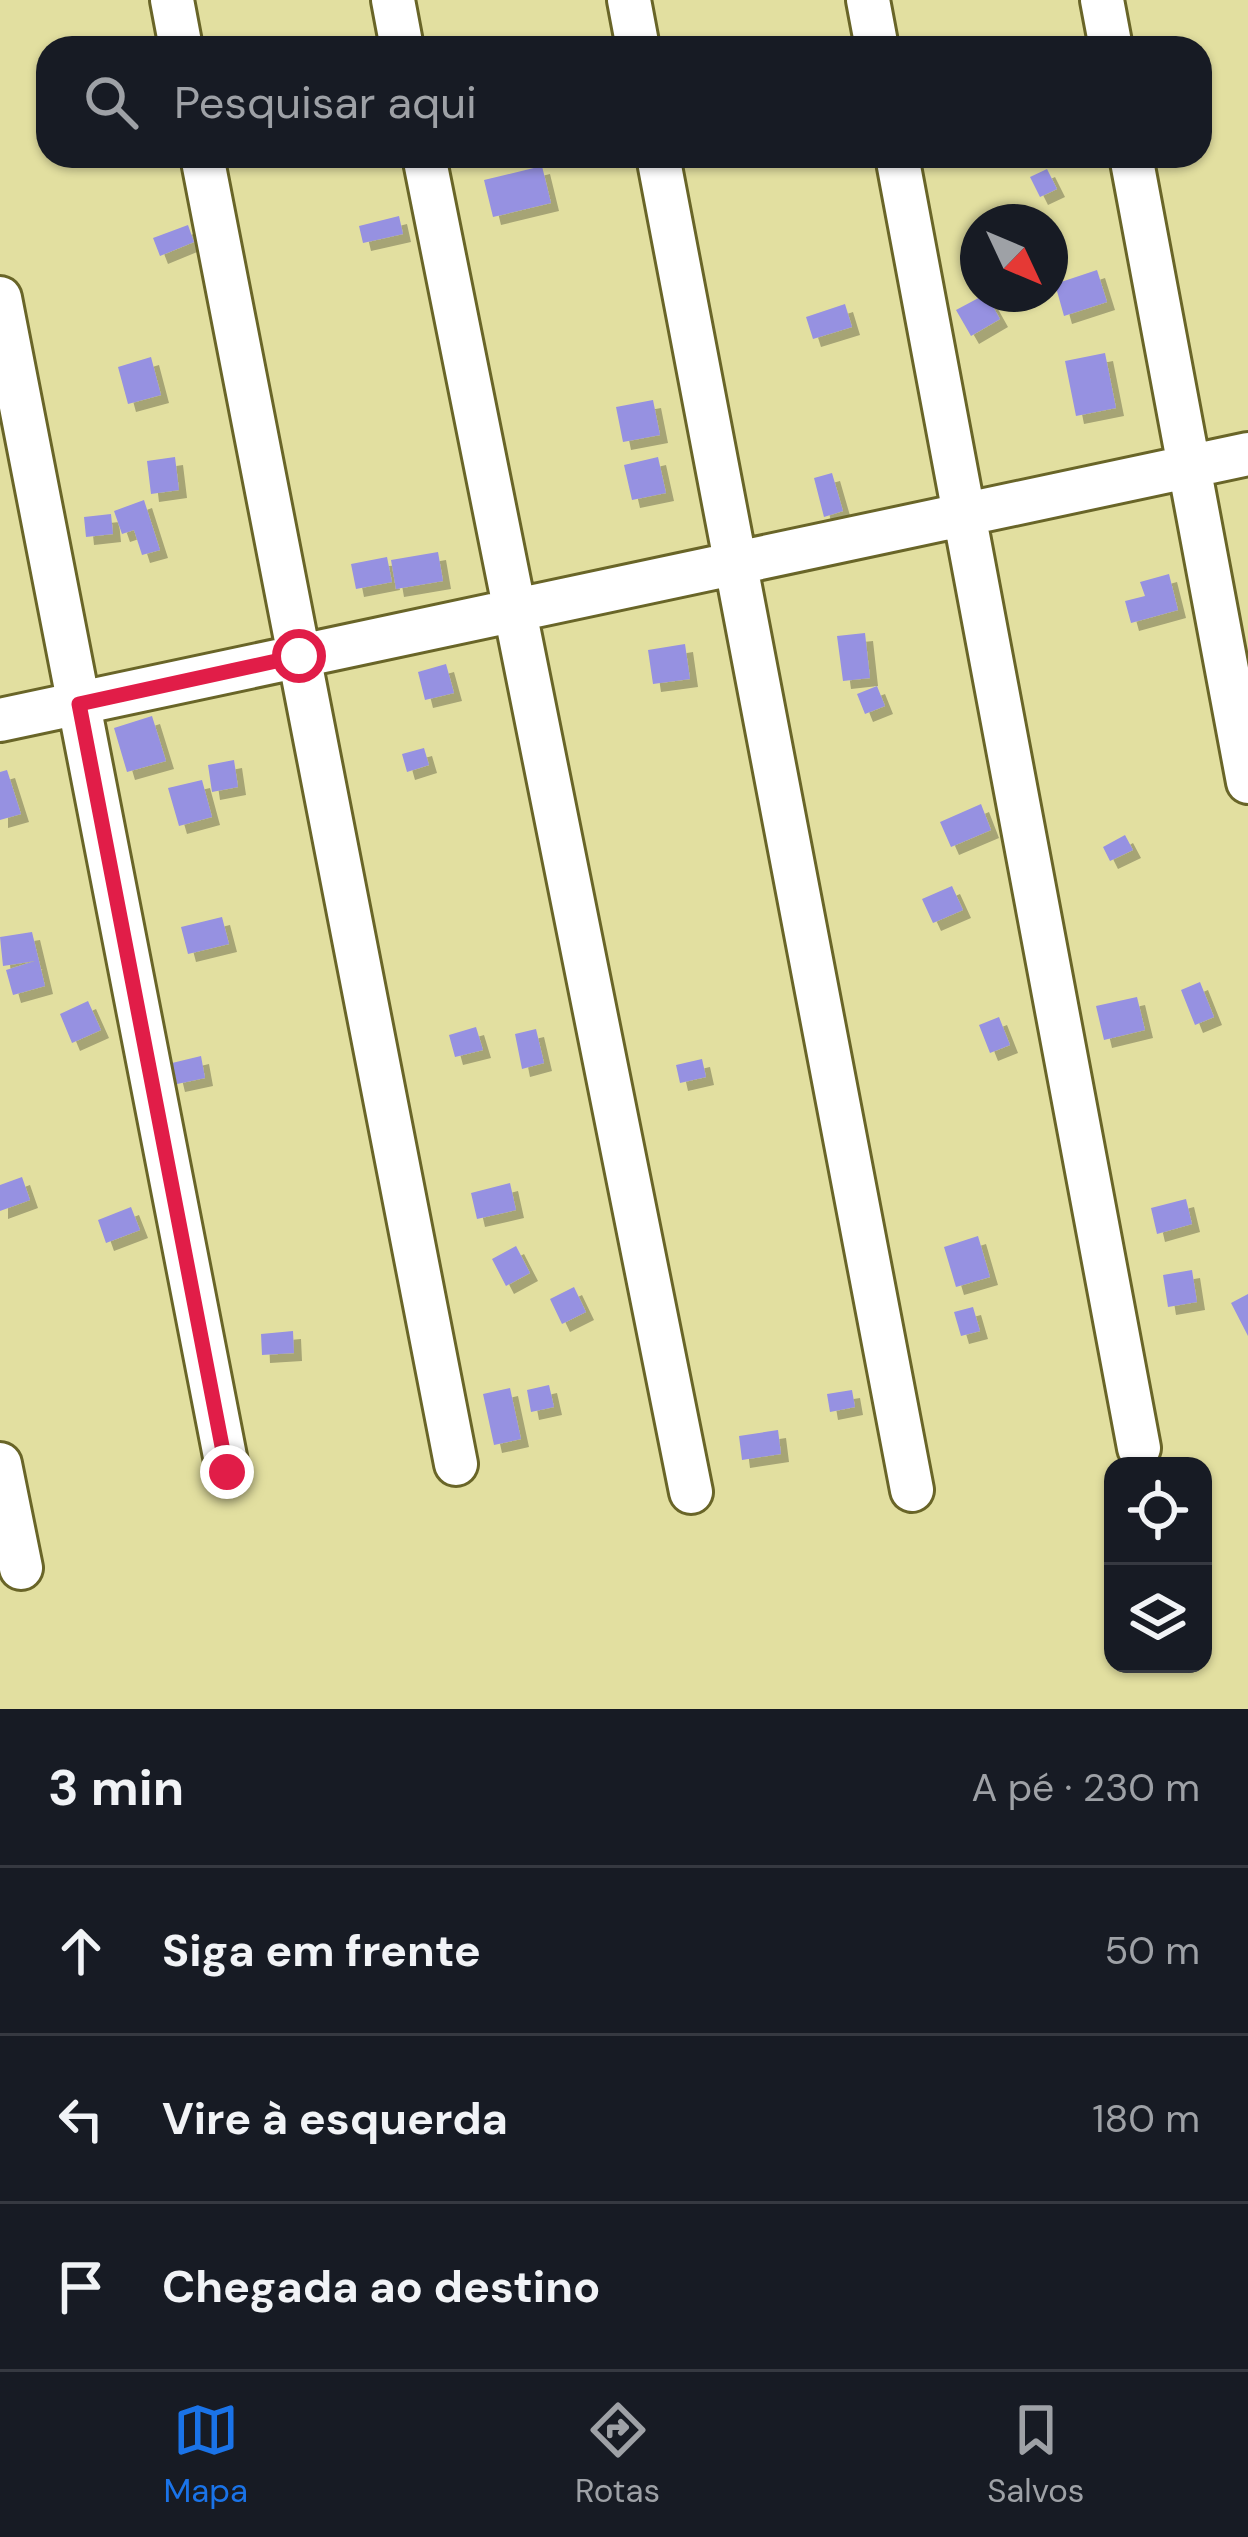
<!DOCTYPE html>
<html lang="pt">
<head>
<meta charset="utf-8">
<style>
  :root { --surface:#171b24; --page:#20242c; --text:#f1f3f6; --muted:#9ea1a6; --line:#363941; --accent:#1a73e8 }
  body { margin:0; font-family:"DM Sans",sans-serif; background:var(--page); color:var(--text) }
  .controls { position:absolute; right:36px; bottom:36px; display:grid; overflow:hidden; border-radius:24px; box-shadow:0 3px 9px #0004 }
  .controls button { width:108px; height:108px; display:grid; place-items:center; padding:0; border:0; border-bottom:3px solid var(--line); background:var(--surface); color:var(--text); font:60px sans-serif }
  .compass { position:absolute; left:960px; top:204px; width:108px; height:108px; border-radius:50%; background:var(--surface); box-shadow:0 3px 9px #0004; rotate:134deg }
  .stop { position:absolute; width:36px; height:36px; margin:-27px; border:9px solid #e11d48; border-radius:50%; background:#fff }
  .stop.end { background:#e11d48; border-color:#fff; box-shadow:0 3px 12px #0008 }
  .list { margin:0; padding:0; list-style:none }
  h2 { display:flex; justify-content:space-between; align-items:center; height:156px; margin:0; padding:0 48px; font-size:51px }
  h2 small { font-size:39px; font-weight:400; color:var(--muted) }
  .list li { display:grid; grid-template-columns:78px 1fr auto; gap:36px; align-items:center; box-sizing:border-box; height:168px; padding:0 48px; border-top:3px solid var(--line) }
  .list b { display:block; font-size:45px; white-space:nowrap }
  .list em { font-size:39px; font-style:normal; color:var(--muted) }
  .icon { flex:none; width:66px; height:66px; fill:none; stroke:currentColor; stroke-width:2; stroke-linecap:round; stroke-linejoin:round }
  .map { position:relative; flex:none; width:1248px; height:1709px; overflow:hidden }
  .search { position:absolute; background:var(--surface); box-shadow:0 3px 9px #0004; left:36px; right:36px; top:36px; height:132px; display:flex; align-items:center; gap:30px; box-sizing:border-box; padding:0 42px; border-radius:36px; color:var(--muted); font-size:45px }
  .sheet { height:660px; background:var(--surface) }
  nav { display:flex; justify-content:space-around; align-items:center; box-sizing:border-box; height:168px; border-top:3px solid var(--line); background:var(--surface); font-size:33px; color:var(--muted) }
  nav a { display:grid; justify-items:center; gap:6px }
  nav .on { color:var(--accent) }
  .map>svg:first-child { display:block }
  .building { fill:#9691e1; filter:url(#shadow) }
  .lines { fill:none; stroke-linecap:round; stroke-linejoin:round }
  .minor-casing { stroke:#696528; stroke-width:48 }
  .minor { stroke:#fff; stroke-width:42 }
  .route { stroke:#e11d48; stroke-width:15 }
</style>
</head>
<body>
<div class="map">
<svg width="1248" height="1709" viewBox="0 0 1248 1709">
  <defs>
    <filter id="shadow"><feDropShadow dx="8" dy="8" stdDeviation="0" flood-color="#0004"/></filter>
  </defs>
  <rect width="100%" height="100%" fill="#e2dfa0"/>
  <path class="building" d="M542,166l9,37 -58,14 -9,-37z
    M1047,169l10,20 -17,8 -10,-20z
    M399,216l4,18 -40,9 -4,-17z
    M188,225l6,17 -34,14 -7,-18z
    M1097,270l10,32 -43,14 -9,-32z
    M986,294l14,25 -29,17 -15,-26z
    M845,304l7,23 -39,12 -7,-22z
    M1105,353l11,55 -40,8 -11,-55z
    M151,357l10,38 -33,9 -10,-37z
    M653,400l7,35 -37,7 -7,-35z
    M175,457l4,33 -28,4 -4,-33z
    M658,457l8,36 -34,7 -8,-35z
    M832,473l11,38 -19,6 -10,-39z
    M144,500l16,50 -18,5 -8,-25 -12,4 -8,-23z
    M111,514l2,20 -27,3 -2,-20z
    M438,552l5,29 -47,8 -5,-29z
    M387,557l5,25 -36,7 -5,-25z
    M1169,574l9,36 -47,13 -6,-22 20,-5 -5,-14z
    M865,633l5,45 -27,3 -6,-45z
    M685,644l5,35 -37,5 -5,-34z
    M446,664l8,29 -29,7 -7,-28z
    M877,686l8,20 -20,8 -8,-20z
    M152,716l14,45 -39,11 -13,-44z
    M424,748l5,17 -22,7 -5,-18z
    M234,760l4,27 -26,5 -4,-27z
    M7,770l14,44 -21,6v-48z
    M202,780l10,37 -33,9 -11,-38z
    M981,804l10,26 -40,17 -11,-25z
    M1125,835l8,15 -23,11 -7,-14z
    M952,886l11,24 -30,13 -11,-24z
    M222,917l7,27 -41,10 -7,-27z
    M32,932l13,54 -32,9 -7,-25 29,-9 -32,5 -3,-29z
    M1200,982l14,35 -19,8 -14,-35z
    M1137,997l8,33 -41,10 -8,-34z
    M88,1001l13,29 -29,13 -12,-29z
    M999,1017l11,28 -20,8 -11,-28z
    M476,1027l7,23 -28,7 -6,-22z
    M536,1029l8,34 -22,6 -7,-35z
    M201,1056l4,22 -28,6 -5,-21z
    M702,1059l4,18 -26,6 -4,-18z
    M22,1177l8,23 -30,11v-26z
    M510,1183l6,27 -39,9 -6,-26z
    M1186,1199l6,25 -35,10 -6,-26z
    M131,1207l9,23 -34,13 -8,-23z
    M978,1236l12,41 -34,10 -12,-40z
    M516,1246l14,27 -24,13 -14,-27z
    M1192,1270l5,32 -29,5 -5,-32z
    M574,1287l12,25 -24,12 -12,-25z
    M1248,1294v42l-17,-33z
    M973,1307l7,24 -19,5 -7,-24z
    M293,1331l1,22 -32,2 -1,-21z
    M549,1385l5,22 -23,5 -4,-22z
    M510,1388l11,51 -27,6 -11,-51z
    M852,1390l3,17 -25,5 -3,-18z
    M778,1430l3,24 -39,6 -3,-24z"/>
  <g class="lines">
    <g class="minor-casing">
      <path id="minor" d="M172,0l9,48
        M393,0l9,48
        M629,0l9,48
        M868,0l9,48
        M1102,0l9,48
        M202,156l254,1308
        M424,156l267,1336
        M658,156l254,1334
        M897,156l242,1292
        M1131,156l117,626
        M0,298l228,1174
        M0,720l1248,-266
        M0,1464l21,104"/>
    </g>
    <use href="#minor" class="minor"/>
  </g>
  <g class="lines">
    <path class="route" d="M227,1472l-148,-768 220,-48"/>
  </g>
</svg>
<div class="controls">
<button><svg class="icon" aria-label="locate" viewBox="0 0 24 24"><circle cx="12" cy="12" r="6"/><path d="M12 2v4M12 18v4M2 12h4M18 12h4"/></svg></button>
<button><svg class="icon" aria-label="layers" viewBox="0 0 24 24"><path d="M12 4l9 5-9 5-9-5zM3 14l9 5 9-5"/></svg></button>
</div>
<svg class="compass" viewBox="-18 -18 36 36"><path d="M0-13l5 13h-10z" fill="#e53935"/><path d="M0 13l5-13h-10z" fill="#9ea1a6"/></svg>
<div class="stop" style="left:299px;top:656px"></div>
<div class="stop end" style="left:227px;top:1472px"></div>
<div class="search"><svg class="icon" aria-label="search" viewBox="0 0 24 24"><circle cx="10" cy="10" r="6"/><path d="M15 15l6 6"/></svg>Pesquisar aqui</div>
</div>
<section class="sheet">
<h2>3 min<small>A pé · 230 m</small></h2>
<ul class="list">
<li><svg class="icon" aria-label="ahead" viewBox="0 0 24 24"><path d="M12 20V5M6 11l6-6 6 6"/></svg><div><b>Siga em frente</b></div><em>50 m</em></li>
<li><svg class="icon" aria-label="left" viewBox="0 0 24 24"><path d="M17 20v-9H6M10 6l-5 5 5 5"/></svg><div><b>Vire à esquerda</b></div><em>180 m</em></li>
<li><svg class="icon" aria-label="arrive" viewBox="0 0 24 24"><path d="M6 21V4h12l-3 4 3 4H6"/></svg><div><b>Chegada ao destino</b></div></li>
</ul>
</section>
<nav>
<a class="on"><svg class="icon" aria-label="map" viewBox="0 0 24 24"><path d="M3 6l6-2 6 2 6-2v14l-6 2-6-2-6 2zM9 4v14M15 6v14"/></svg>Mapa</a>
<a><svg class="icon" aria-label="directions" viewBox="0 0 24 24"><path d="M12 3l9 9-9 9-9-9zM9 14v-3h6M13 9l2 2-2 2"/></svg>Rotas</a>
<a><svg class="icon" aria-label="saved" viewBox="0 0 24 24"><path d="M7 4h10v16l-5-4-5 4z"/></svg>Salvos</a>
</nav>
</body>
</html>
